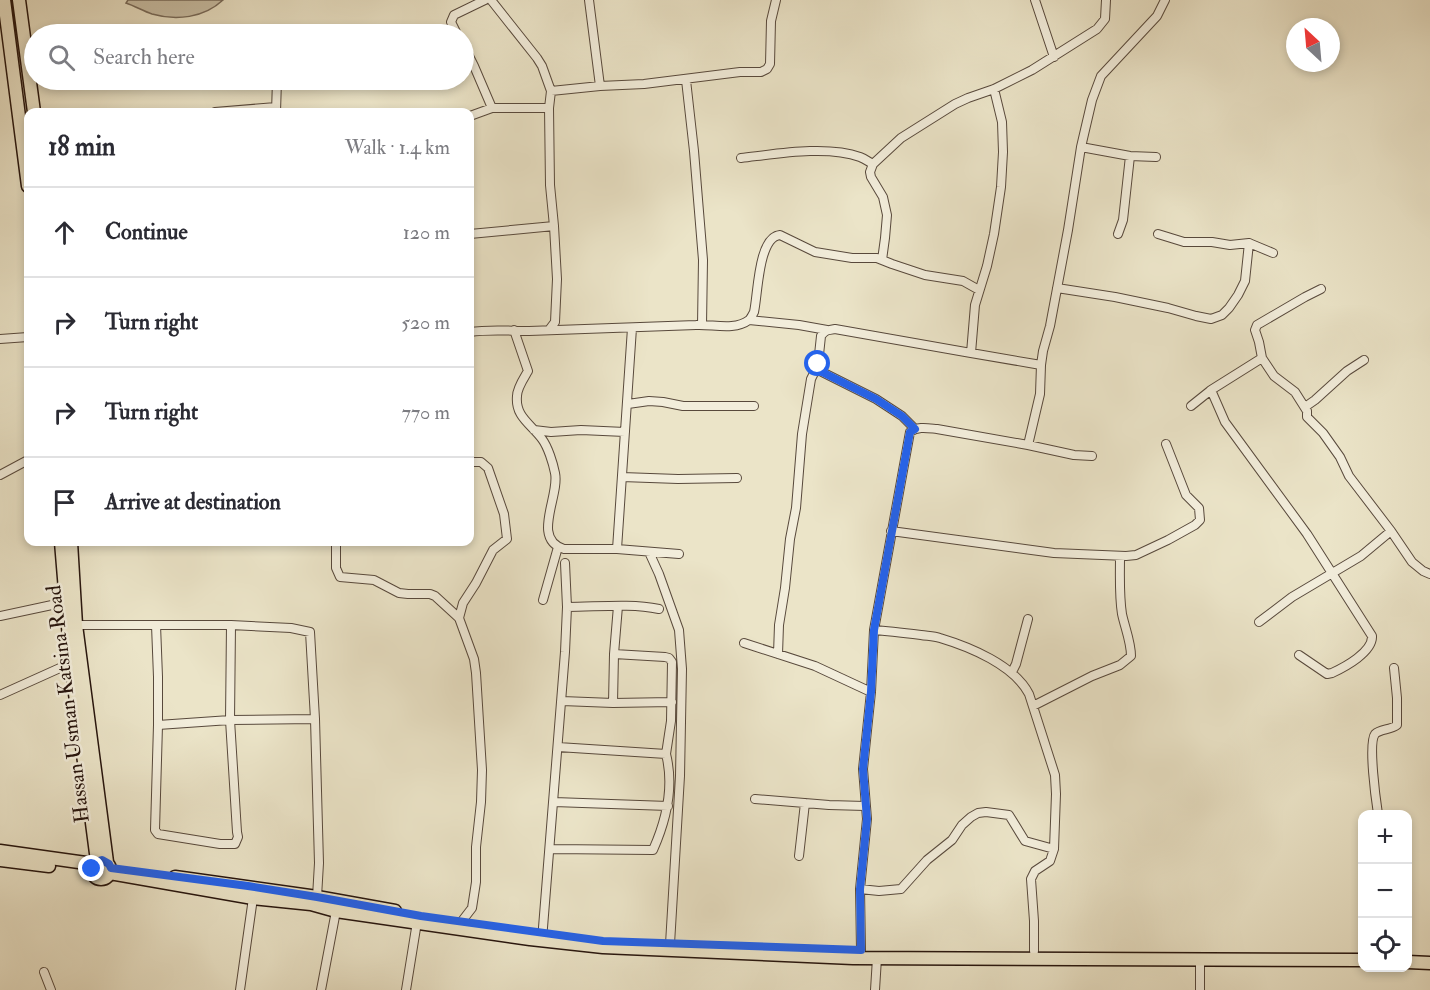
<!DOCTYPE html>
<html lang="en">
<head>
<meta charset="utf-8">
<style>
  :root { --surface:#fff; --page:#f7f7f7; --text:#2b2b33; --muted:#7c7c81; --line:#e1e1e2 }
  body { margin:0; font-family:"IM FELL Double Pica",serif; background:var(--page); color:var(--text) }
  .controls { position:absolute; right:18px; bottom:18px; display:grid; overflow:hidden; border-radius:12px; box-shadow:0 3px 9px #0003 }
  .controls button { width:54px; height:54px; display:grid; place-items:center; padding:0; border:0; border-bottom:2px solid var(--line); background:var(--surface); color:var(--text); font:30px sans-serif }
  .compass { position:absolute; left:1286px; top:18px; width:54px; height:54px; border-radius:50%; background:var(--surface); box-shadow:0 3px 9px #0003; rotate:334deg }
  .stop { position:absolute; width:18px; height:18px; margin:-14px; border:4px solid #2563eb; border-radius:50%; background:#fff }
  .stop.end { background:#2563eb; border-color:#fff; box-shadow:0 2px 6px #0008 }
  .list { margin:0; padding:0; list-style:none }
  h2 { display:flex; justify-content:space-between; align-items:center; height:78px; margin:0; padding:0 24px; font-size:26px }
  h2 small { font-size:20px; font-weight:400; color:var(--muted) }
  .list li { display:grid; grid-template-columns:39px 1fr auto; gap:18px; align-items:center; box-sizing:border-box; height:90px; padding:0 24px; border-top:2px solid var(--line) }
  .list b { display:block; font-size:22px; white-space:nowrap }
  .list em { font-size:20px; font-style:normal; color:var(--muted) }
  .icon { flex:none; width:33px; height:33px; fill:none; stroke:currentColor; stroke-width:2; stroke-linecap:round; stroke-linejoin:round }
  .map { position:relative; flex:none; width:1430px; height:990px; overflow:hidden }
  .search { position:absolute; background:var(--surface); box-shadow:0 3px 9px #0003; left:24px; top:24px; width:450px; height:66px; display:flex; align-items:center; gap:15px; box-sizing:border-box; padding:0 21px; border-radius:33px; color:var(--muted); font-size:22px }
  .panel { position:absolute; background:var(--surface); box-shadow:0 3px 9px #0003; left:24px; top:108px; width:450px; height:438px; border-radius:12px }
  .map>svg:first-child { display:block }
  .green { fill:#cac1a8; stroke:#786b5b; stroke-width:1.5 }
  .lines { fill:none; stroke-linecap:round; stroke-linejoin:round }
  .street-casing { stroke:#58493c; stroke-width:10 }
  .primary-casing { stroke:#27150e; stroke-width:15 }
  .street { stroke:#f2eddb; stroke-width:8 }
  .primary { stroke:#ebe4c8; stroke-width:12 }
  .route { stroke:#2563eb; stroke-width:8 }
  .labels { text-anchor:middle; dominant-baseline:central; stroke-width:5; stroke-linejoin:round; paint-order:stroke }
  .street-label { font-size:21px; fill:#27150e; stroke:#f2eddb }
</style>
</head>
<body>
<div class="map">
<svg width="1430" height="990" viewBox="0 0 1430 990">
  <rect width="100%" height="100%" fill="#ebe4c8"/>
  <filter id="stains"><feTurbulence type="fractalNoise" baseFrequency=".00333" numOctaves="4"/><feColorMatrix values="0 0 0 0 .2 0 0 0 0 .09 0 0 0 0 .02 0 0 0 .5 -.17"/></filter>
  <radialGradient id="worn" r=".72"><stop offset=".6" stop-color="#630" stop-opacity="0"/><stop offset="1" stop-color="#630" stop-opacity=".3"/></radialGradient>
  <path class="green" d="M128,0h95c-19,18 -47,21 -71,14 -9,-3 -17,-8 -26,-11z"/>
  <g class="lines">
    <g class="street-casing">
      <path id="street" d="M491,0l46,58 5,8 9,25 -2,17 1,77 4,41 3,53 -2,43 -6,8
        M589,0l11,86
        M1035,0l19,57
        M457,34l-6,-12 3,-7 31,-15
        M464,46l10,20 18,42
        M686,80l8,71 9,109 -1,65
        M551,91l49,-5 44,-2 96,-12h21l6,-3 3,-5 1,-43 5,-21
        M215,112l61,-5
        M276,112l1,-32
        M470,116l22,-8h57
        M1081,147l49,9 26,1
        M741,158c35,-4 86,-13 119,-1 5,2 9,5 13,7
        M470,234l84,-8
        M1118,234l5,-14 7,-64
        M1158,234l26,8h28l18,3 19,-2 24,10
        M882,260l3,-22 2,-23 -4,-18 -12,-20 -1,-5 3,-8 28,-26 54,-34 13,-6 26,-9 38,-19 65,-41 8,-10 1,-19
        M1057,288l58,9 53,11 28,8 15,3 11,-4 7,-7 9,-13 7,-14 4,-38
        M1321,289l-16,8 -48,28 -2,5 4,12 3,16 12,18 21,16 12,19v6l16,16 17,24 9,19 42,55 21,31 11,9 7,3
        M749,320c2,-2 4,-6 5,-8 4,-17 4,-75 26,-77l35,17 37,6h25l15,6 33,11 38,6 16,9
        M514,330l14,41c-4,7 -11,17 -11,25 -2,21 14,28 25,43 6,8 11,24 13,34 5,23 -24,66 9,76h53l62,5
        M470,332c20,-3 39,-1 59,-1 56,-2 111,-4 167,-6 17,-1 38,6 53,-5l50,5 28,5
        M0,339l28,-2
        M1041,365l2,-14 7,-25 18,-96 13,-83 11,-47 9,-24 56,-60 8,-16
        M1211,390l14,32 82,112 65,102c1,16 -27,31 -40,37l-5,1 -28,-19
        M628,404l21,-3 14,1 20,4h71
        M1191,406l20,-16 51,-32
        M1305,407l10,-7 32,-29 17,-11
        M915,429l-13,-13 -26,-17 -54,-27 -4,-8 3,-28c4,-6 7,-6 14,-7l136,24
        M534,430l17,2 30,-2 44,2
        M1028,445l46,10 18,1
        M0,475l28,-15
        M622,477l56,2 59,-1
        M891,531l163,22 72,3 10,-1 32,-15 27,-15 5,-5 -1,-12 -13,-13 -20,-51
        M336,542v26l4,9 34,3 25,13 9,1h22l5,2 24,22 15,41 2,14 6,97 -1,32 -5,45v35l-4,26 -10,13
        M617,549l15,-221
        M649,552l10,22 20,56 3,39 -2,107 -10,168
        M543,600l15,-53
        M567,607c30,0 63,-4 92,2
        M0,616l66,-14
        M459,618l4,-15 13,-20 17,-33 14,-11 -3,-25 -16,-46 -7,-6h-11
        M1259,622l33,-25 69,-41 30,-25
        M76,625h155l60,3 19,4 5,87 4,144 -2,34
        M156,625l2,52v48l-3,105 3,4 62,10h15l3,-7 -1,-5 -7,-112 1,-95
        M874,630c15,1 31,3 47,5 6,1 13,1 19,3 30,9 74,27 89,56l26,81 1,19 -2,55 -4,12 -15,10 -4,8 3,42v30
        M744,643l71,23 56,26
        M614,654l51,3 4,1 3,4 -1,59 -5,33
        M778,654l1,-29 6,-37 5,-49 6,-31 6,-74 9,-55 3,-6 6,-4
        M1012,672l4,-8 12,-45
        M0,695l71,-32
        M562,701l51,2 59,-1
        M613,703l1,-49 4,-48
        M1033,706l59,-30 28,-11 11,-9c0,-14 -6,-28 -9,-42 -3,-19 -2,-38 -2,-58
        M158,725l72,-5 85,-1
        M755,799l74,6 36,1
        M554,802l114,4
        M1378,814c-2,-13 -10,-71 -3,-80 5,-5 16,-4 22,-9v-27l-3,-30
        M551,849l102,1c13,-29 21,-64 13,-96l-108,-7
        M799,856l6,-53
        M860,889l19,2 22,-2 26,-29 25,-20 10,-15 9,-8 7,-4 8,-1 23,3 16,26 29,8
        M542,940l23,-288 2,-45 -2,-44
        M861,950l-1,-61 7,-70 -4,-50 8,-77 3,-62 36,-198c8,-6 17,-4 27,-3l91,16 12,-51 1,-29 -70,-12 4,-48 12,-39 7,-32 7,-47 2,-35 -1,-30 -8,-33
        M1200,960v30
        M44,972l7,18
        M240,990l13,-92
        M321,990l15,-79
        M406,990l11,-68
        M875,990l2,-32"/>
    </g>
    <g class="primary-casing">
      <path id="primary" d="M4,0l24,186
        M19,0l15,112
        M61,542l10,121 26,198
        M71,542l5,83 31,237
        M0,851l93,13
        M0,860l49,6
        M92 870a9 9 0 1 1 18 0a9 9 0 1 1-18 0Z
        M110,873l143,25 58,6 25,7 194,28 73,8 250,11 509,2
        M175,877l142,20 78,14
        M1408,962l22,1"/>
    </g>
    <use href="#street" class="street"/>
    <use href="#primary" class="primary"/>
  </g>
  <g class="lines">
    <path class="route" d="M92,869l3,-7 7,-2 7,4 2,4 137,18 69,11 104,19 182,25 258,9 -1,-61 7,-70 -4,-50 8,-77 3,-62 36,-198 5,-3 -13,-13 -26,-17 -54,-27 -4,-8"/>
  </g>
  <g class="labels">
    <g class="street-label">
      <text transform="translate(68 704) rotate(-97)">Hassan Usman Katsina Road</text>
    </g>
  </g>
  <rect width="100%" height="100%" filter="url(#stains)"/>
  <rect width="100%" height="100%" fill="url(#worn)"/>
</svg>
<div class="controls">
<button>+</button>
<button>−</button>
<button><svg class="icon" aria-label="locate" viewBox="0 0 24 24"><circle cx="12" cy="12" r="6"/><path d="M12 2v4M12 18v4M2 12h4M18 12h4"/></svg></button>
</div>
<svg class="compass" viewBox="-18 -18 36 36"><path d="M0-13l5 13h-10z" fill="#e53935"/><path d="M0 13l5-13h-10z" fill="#7c7c81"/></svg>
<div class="stop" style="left:818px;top:364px"></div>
<div class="stop end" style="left:92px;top:869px"></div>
<div class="search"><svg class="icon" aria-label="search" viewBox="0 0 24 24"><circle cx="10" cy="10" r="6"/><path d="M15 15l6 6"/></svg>Search here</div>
<section class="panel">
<h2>18 min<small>Walk · 1.4 km</small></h2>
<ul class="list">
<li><svg class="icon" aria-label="ahead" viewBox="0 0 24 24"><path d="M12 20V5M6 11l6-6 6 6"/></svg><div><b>Continue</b></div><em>120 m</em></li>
<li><svg class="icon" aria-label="right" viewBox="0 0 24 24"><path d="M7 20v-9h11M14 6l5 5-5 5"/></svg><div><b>Turn right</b></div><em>520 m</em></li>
<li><svg class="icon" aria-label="right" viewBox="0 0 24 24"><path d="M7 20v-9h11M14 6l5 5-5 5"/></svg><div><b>Turn right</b></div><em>770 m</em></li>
<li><svg class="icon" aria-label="arrive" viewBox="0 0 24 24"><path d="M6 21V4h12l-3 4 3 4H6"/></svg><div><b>Arrive at destination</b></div></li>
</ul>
</section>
</div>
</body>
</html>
